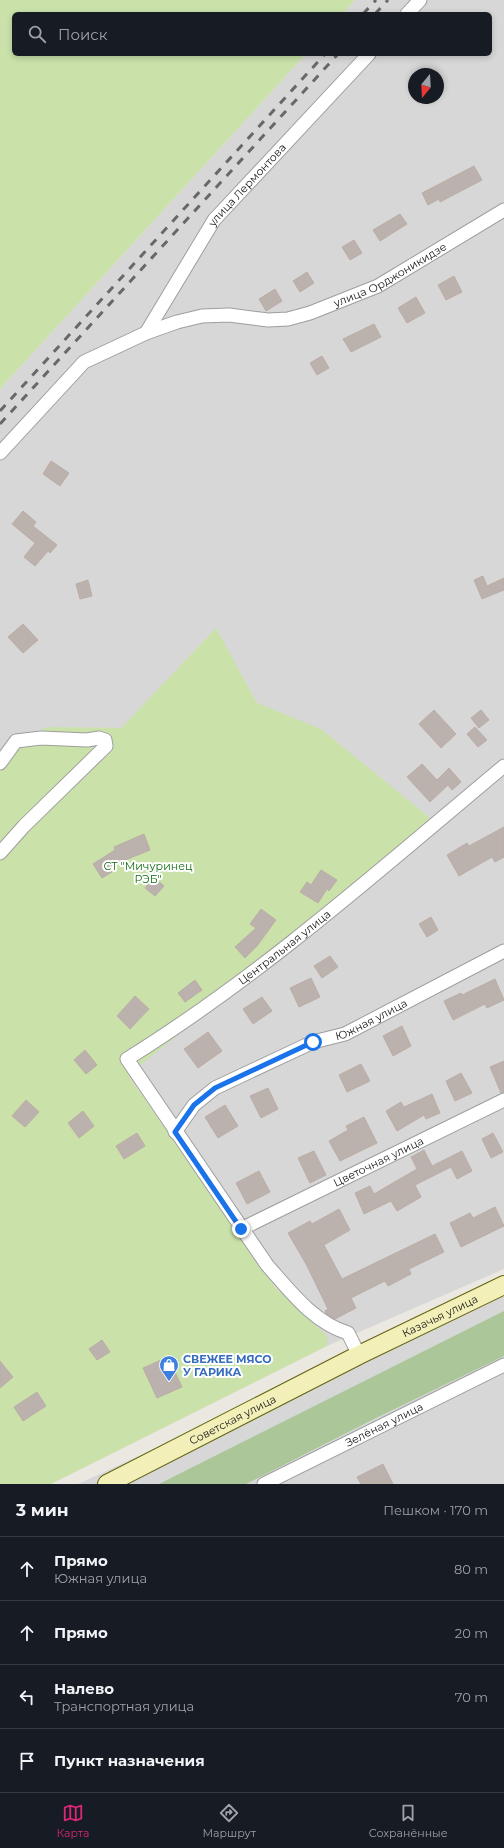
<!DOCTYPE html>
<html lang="ru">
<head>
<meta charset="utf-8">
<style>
  :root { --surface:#171b24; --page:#20242c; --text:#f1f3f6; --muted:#9ea1a6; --line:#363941; --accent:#db2777 }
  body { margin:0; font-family:Montserrat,sans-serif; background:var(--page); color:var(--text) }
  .compass { position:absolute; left:408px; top:68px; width:36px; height:36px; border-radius:50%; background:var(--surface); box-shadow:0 2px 6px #0003; rotate:198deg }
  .stop { position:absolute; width:12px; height:12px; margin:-9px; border:3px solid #1a73e8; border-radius:50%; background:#fff }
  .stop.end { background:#1a73e8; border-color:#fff; box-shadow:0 1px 4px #0008 }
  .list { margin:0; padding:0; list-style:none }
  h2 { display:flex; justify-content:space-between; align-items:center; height:52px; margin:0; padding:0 16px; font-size:17px }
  h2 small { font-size:13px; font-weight:400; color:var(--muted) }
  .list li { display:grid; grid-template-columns:26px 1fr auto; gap:12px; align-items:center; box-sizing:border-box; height:64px; padding:0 16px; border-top:1px solid var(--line) }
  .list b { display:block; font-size:15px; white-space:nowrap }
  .list p { margin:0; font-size:13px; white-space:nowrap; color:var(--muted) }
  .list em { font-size:13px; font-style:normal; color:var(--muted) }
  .icon { flex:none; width:22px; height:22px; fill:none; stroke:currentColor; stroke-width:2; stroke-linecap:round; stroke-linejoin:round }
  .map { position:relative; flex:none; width:504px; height:1484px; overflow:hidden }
  .search { position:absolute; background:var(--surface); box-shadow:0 2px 6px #0003; left:12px; right:12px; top:12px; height:44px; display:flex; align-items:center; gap:10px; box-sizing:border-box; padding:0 14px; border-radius:6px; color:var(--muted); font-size:15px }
  .sheet { height:308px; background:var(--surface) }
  nav { display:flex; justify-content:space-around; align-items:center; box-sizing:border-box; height:56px; border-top:1px solid var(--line); background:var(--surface); font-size:11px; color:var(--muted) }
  nav a { display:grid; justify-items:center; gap:2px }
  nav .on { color:var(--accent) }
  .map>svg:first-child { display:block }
  .residential { fill:#d8d7d8; fill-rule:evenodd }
  .grass { fill:#cae2aa }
  .forest { fill:#abc799 }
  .building { fill:#bbb2ae; stroke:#bbada5 }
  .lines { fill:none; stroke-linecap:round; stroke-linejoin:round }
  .minor-casing { stroke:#9e9e9e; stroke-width:15 }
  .secondary-casing { stroke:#63640e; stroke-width:20 }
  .minor { stroke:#fff; stroke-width:13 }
  .secondary { stroke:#f2f0b8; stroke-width:18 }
  .rail { stroke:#686868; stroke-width:3; stroke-dasharray:8 8; stroke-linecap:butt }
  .route { stroke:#1a73e8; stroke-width:5 }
  .labels { text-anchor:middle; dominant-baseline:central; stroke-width:4; stroke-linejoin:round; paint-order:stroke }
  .street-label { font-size:11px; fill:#1a1a1a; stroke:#fff }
  .park-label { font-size:11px; fill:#156c15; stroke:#fff }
  .shop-label { font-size:11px; font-weight:bold; fill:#366cbe; stroke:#fff; text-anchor:start }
</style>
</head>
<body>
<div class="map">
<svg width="504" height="1484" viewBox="0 0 504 1484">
  <rect width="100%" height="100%" fill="#ebe7e1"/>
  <path class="residential" d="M355,0h149v1269l-177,77 -199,-271 -128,-141v-545l306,-335h184v-40h-147zM414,74h24v24h-24z
    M504,1284v200h-426l289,-133z"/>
  <path class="grass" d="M0,0h355l-12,14h-329v40h292l-306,335z
    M216,628l41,75 64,26 119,97 -312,249 147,212 53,50 -1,9 -276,138h-51v-713l18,-28 29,-16 74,1z"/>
  <path class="forest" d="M504,1311v45l-130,63 -128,65h-87z"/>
  <path class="building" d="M474,166l8,14 -42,22 -1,-3 -11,6 -6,-12z
    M400,214l7,10 -27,17 -7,-11z
    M354,240l8,13 -12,7 -8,-13z
    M307,272l7,11 -14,9 -7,-11z
    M454,276l8,16 -16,8 -8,-15z
    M275,289l7,12 -16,10 -7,-12z
    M416,297l9,16 -18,10 -9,-15z
    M374,324l7,13 -30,15 -8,-13z
    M322,356l7,12 -12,7 -7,-12z
    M51,461l18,12 -9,13 -17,-12z
    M23,511l13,11 -3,4 24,19 -7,8 -2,-2 -13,15 -11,-9 11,-14 -23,-19z
    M483,576l4,10 17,-8v12l-22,9 -8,-19z
    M88,580l4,16 -12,3 -4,-15z
    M23,624l15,16 -15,13 -15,-16z
    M434,710l22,24 -15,14 -22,-24z
    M481,710l8,10 -10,8 -8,-10z
    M475,727l12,13 -9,7 -11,-13z
    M422,764l15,16 12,-12 12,14 -9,8 -4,-5 -18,17 -23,-25z
    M504,827v30l-9,5 -3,-5 -33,19 -12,-21 20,-12 2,3z
    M144,834l6,16 -42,17 4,5 -10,6 -9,-14 22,-14 -1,-3z
    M321,870l16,10 -8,11 -2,-2 -9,14 -18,-11 7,-10 4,3z
    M154,877l10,9 -9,10 -10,-8z
    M261,909l15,11 -19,26 -12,12 -10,-11 21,-19 -6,-4z
    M431,917l7,13 -11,7 -8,-13z
    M330,956l8,11 -16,11 -8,-12z
    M311,978l9,19 -21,10 -9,-19z
    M495,979l9,21 -17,8 -2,-4 -32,16 -9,-19 17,-8 1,2z
    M195,980l7,10 -17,12 -7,-9z
    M135,996l14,13 -19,20 -13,-13z
    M262,997l10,14 -19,13 -10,-15z
    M402,1026l9,20 -18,10 -10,-20z
    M208,1032l14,19 -24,17 -14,-19z
    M85,1050l12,15 -11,9 -12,-14z
    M504,1061v31l-3,1 -11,-26z
    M361,1064l9,17 -23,11 -8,-17z
    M461,1073l11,20 -17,8 -9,-20z
    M268,1088l10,21 -17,9 -11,-22z
    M432,1094l8,19 -14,6 -2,-4 -27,16 -11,-20 15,-9 3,5z
    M26,1100l13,12 -14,15 -13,-11z
    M225,1105l13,21 -20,12 -13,-21z
    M83,1111l11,15 -15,12 -11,-15z
    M364,1117l13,26 -37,18 -11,-20 19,-11 -2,-4z
    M137,1133l8,13 -21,13 -8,-13z
    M493,1133l10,19 -12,6 -9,-19z
    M424,1150l8,16 30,-15 10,20 -15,8 -6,-12 -36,18 6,12 -24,14 -6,-10 -27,13 -9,-21 15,-7 4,8 43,-25 -6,-12z
    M314,1151l12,24 -16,8 -12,-25z
    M259,1171l11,21 -23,12 -11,-21z
    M495,1207l9,19 -43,21 -11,-24 20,-10 3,5z
    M339,1209l11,21 -26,15 18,34 93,-45 9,18 -35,17 2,5 -23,12 -3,-5 -34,17 5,10 -21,11 -9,-5 -1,-3 3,-2 -22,-45 -18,-31 22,-12 2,3z
    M102,1340l8,12 -13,8 -8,-11z
    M168,1357l14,30 -25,11 -14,-30z
    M0,1361l13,16 -13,11z
    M37,1392l9,14 -23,15 -9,-14z
    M383,1464l10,20h-32l-4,-7z"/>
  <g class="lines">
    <g class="minor-casing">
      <g id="minor">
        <path d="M407,14l13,-14"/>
        <path id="s1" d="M146,333l68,-113 155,-166"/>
        <path id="s2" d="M0,453l84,-91 62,-29 31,-11 25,-6 27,-1 39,5 20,-1 22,-6 68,-27 126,-76"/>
        <path d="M0,763l16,-22 25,-3 46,2 12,-2 6,2 1,6 -82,80 -24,27"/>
        <path id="s3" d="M175,1132l19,-27 21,-17 98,-46 32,-8 159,-83"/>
        <path id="s4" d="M241,1229l263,-129"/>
        <path id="s5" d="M359,1355l-11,-22c-34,-10 -58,-42 -81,-68l-140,-206c135,-84 255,-191 377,-293"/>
        <path id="s6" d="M264,1484l240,-119"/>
      </g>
    </g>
    <g class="secondary-casing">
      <g id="secondary">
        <path id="s7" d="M107,1484l252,-129 145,-70"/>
      </g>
    </g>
    <use href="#minor" class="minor"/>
    <use href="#secondary" class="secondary"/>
    <path class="rail" d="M363,14l13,-14
      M375,14l13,-14
      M0,411l325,-357
      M0,424l338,-370"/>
  </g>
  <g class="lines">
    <path class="route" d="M241,1229l-66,-97 19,-27 21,-17 98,-46"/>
  </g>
  <defs>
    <g id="shop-pin" transform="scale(1)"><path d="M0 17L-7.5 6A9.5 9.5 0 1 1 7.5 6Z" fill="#3f7fe0" stroke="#fff"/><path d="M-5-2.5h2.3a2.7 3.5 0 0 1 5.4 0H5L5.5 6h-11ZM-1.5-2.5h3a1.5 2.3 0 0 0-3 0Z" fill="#fff"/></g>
  </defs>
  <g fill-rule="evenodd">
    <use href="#shop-pin" x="169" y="1365"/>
  </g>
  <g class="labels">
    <g class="street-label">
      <text stroke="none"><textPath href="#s1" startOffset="180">улица Лермонтова</textPath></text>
      <text stroke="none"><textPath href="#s2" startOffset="449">улица Орджоникидзе</textPath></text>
      <text stroke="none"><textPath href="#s5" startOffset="574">Центральная улица</textPath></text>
      <text stroke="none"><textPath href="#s3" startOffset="231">Южная улица</textPath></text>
      <text stroke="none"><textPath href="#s4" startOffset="153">Цветочная улица</textPath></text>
      <text stroke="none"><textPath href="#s7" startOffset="373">Казачья улица</textPath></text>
      <text stroke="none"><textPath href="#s7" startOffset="141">Советская улица</textPath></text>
      <text stroke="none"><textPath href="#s6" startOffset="134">Зелёная улица</textPath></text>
    </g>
    <g class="park-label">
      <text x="148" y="866">СТ "Мичуринец<tspan x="148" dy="13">РЭБ"</tspan></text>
    </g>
    <g class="shop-label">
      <text x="183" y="1359">СВЕЖЕЕ МЯСО<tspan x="183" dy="13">У ГАРИКА</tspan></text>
    </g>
  </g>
</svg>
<svg class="compass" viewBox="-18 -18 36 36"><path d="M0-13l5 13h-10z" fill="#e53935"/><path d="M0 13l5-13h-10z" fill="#9ea1a6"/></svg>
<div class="stop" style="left:313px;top:1042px"></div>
<div class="stop end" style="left:241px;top:1229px"></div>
<div class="search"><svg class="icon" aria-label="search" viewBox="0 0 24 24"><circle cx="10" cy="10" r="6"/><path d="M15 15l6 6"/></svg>Поиск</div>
</div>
<section class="sheet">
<h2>3 мин<small>Пешком · 170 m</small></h2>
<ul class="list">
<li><svg class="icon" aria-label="ahead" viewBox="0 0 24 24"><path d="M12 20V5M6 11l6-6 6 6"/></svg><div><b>Прямо</b><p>Южная улица</p></div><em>80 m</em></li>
<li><svg class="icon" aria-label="ahead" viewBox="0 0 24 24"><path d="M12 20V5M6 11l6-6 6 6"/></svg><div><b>Прямо</b></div><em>20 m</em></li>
<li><svg class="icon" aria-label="left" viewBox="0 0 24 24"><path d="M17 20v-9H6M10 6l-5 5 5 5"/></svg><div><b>Налево</b><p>Транспортная улица</p></div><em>70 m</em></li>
<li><svg class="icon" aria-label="arrive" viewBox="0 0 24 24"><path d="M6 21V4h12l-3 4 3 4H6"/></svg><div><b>Пункт назначения</b></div></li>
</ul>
</section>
<nav>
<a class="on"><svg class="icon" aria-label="map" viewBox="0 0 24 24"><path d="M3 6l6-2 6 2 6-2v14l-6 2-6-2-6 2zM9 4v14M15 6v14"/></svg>Карта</a>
<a><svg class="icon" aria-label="directions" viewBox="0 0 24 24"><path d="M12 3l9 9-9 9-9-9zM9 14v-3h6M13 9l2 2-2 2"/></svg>Маршрут</a>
<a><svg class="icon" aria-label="saved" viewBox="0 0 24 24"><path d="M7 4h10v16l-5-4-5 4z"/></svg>Сохранённые</a>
</nav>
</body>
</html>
